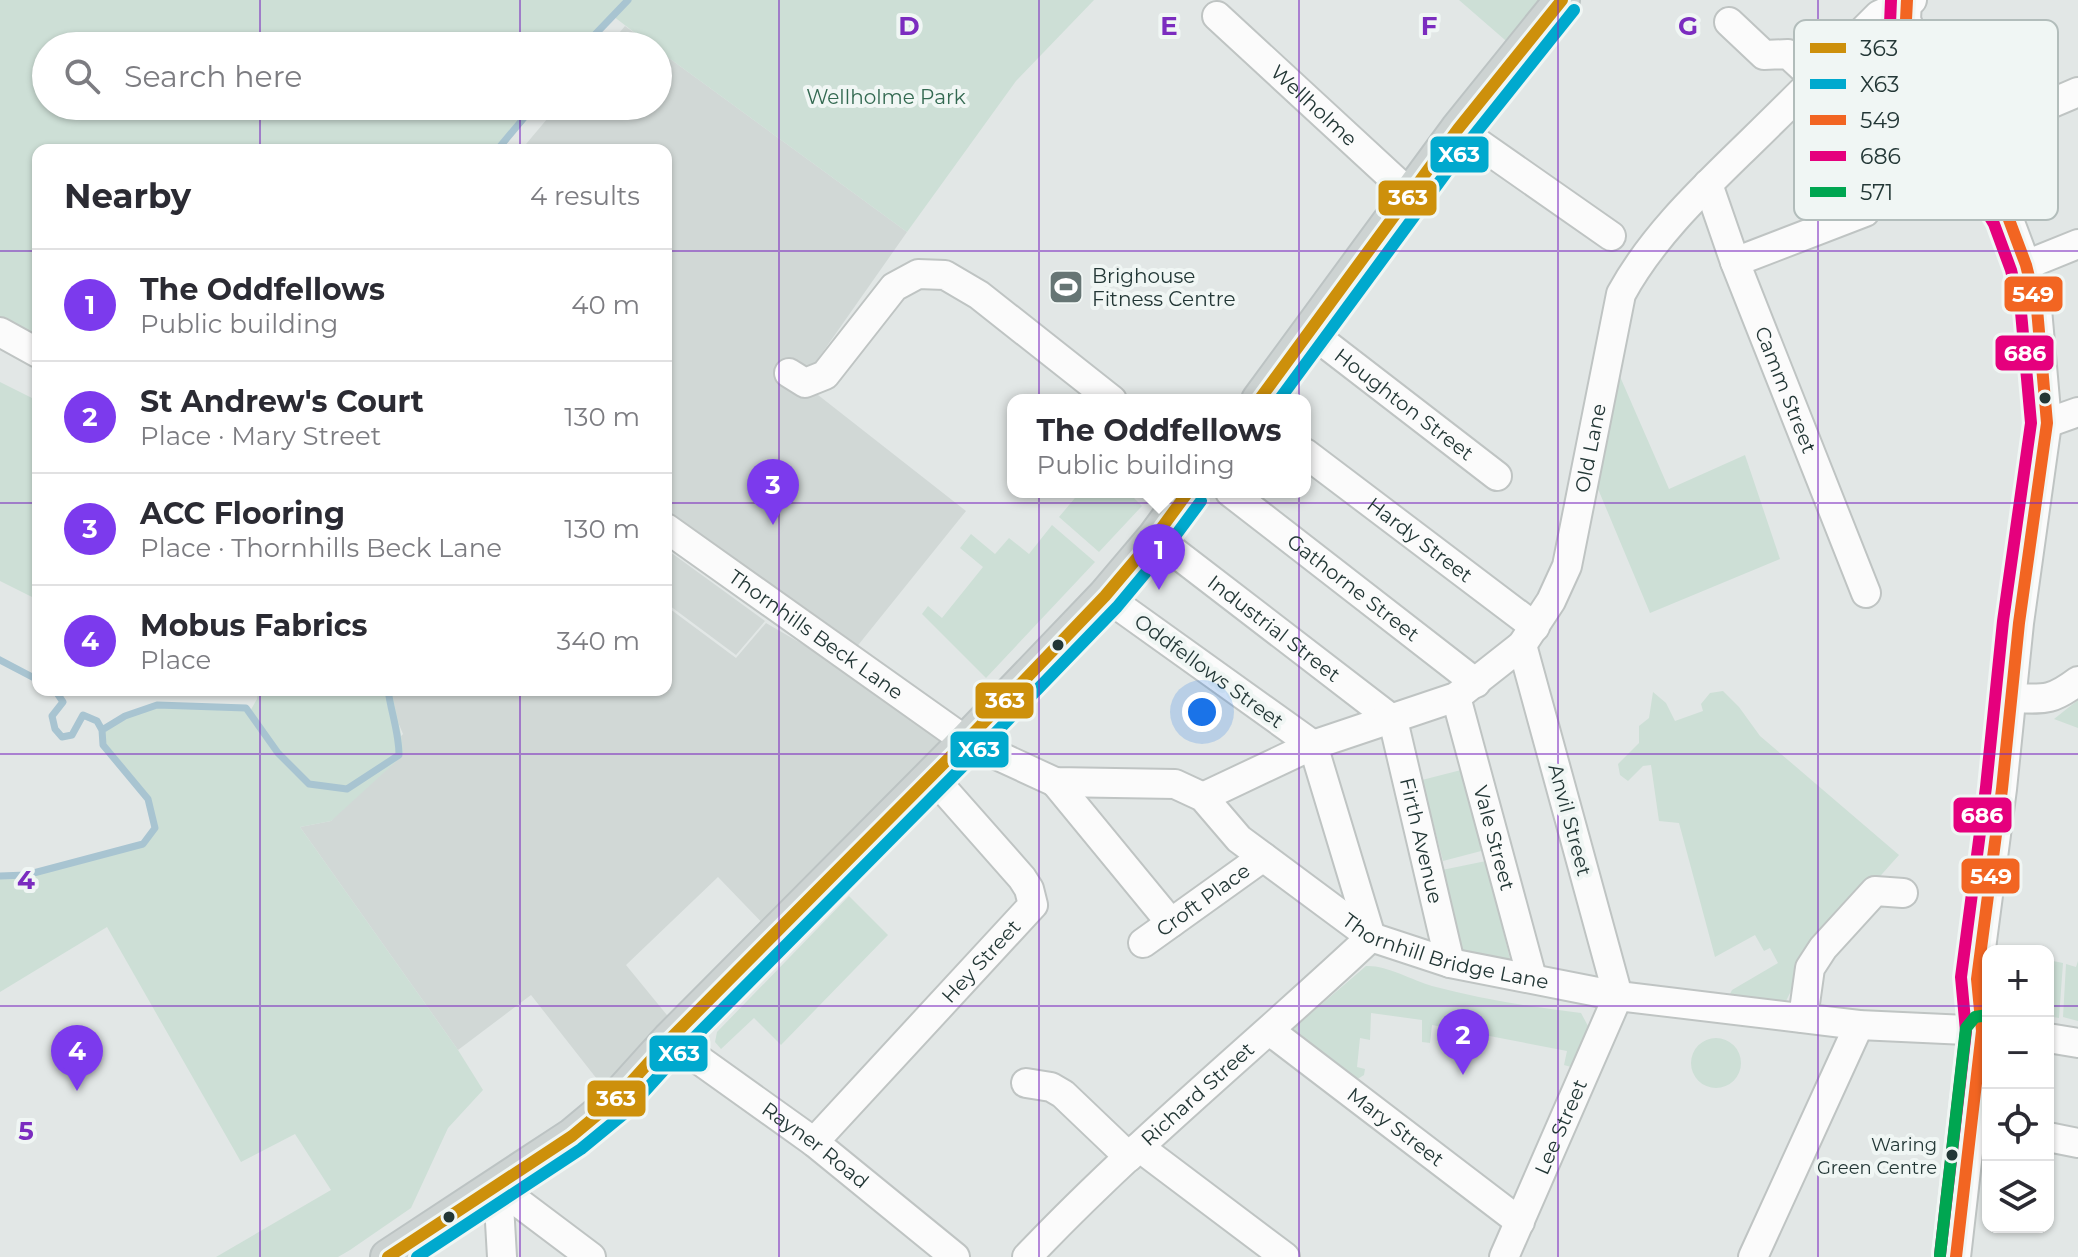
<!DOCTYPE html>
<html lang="en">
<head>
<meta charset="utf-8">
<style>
  :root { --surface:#fff; --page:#f7f7f7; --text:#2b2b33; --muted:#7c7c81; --line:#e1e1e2; --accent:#7c3aed }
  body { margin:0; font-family:Montserrat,sans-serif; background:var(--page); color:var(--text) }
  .controls { position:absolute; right:24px; bottom:24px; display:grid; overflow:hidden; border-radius:16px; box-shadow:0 2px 6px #0004 }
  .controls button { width:72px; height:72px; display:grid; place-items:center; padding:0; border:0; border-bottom:2px solid var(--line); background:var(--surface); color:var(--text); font:40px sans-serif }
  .you { position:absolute; left:1202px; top:712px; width:28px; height:28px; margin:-20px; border:6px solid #fff; border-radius:50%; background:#1a73e8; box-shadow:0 0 0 12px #1a73e833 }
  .badge { display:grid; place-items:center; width:52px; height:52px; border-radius:50%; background:var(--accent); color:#fff; font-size:26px; font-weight:700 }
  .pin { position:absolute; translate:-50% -66px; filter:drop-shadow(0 2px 4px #0008) }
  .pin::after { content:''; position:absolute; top:42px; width:28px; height:24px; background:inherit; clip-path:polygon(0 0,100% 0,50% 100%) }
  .popup { position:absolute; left:1007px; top:394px; width:304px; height:104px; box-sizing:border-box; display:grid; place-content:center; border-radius:16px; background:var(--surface); filter:drop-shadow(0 2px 6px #0005); font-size:26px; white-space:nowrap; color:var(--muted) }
  .popup b { font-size:30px; color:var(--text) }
  .popup::after { content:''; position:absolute; left:50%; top:100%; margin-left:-16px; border:16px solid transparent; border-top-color:var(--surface) }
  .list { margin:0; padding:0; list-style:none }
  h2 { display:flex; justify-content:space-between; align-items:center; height:104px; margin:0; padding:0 32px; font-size:34px }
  h2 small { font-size:26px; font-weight:400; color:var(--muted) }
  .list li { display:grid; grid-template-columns:52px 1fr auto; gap:24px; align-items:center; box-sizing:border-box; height:112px; padding:0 32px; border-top:2px solid var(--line) }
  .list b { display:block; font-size:30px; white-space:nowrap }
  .list p { margin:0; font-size:26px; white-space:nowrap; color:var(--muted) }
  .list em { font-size:26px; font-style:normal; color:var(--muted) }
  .icon { flex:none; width:44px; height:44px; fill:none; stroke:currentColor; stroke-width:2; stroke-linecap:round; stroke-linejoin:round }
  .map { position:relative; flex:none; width:2078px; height:1257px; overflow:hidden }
  .search { position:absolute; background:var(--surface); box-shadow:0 2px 6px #0004; left:32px; top:32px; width:640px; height:88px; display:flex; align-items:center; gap:20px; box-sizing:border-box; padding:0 28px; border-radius:44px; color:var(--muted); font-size:30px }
  .panel { position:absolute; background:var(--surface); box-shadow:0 2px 6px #0004; left:32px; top:144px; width:640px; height:552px; border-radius:16px }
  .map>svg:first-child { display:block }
  .built { fill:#d1d8d6 }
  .green { fill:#cddfd6 }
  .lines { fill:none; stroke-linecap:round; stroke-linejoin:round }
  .stream { stroke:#a8c4d1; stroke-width:7 }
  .minor-casing { stroke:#bfc4c3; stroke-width:32 }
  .major-casing { stroke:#bcc3c3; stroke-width:38 }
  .minor { stroke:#fbfbfb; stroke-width:28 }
  .major { stroke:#cdd3d2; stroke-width:34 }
  .bus-1-casing { stroke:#f0f6f4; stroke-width:18 }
  .bus-2-casing { stroke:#f0f6f4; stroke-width:18 }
  .bus-3-casing { stroke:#f0f6f4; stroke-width:18 }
  .bus-4-casing { stroke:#f0f6f4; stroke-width:18 }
  .bus-5-casing { stroke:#f0f6f4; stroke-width:18 }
  .bus-1 { stroke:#cd900b; stroke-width:12 }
  .bus-2 { stroke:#00a9ce; stroke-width:12 }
  .bus-3 { stroke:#f26522; stroke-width:12 }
  .bus-4 { stroke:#e5007d; stroke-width:12 }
  .bus-5 { stroke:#00a651; stroke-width:12 }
  .grid { fill:none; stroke:#7b2cbf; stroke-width:2; stroke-opacity:0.55 }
  .bus-dot { fill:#233736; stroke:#f0f6f4; stroke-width:3 }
  .labels { text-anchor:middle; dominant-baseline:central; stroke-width:8; stroke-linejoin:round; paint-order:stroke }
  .bus-label { font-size:18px; fill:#233736; stroke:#f0f6f4; text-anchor:end }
  .park-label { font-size:20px; fill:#336951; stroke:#f0f6f4 }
  .street-label { font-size:20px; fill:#233736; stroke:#f0f6f4 }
  .poi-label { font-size:20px; fill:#233736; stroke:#f0f6f4; text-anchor:start }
  .key { fill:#f0f6f4; stroke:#b2bdbb; stroke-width:2 }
  .key-label { font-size:22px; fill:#233736 }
  .grid-label { font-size:26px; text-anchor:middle; font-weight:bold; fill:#7b2cbf; stroke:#f0f6f4; stroke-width:8; stroke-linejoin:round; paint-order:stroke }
  .line-badge { stroke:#f0f6f4; stroke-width:3 }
  .badge-label { font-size:22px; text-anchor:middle; font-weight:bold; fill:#fff }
</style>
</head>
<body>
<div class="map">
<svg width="2078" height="1257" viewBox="0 0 2078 1257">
  <rect width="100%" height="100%" fill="#e2e7e6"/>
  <path class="built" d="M625,26l27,20h-44z
    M658,50l249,182 -94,134 -23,7 176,138 -111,138 -189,-134v-365h-145l37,-44h100z
    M666,549l99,72 -29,34 -70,-52z
    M666,606l70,52 30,-35 107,62 78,64 -181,182 -52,-54 -92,88 45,55 -67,68 -73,-93 -73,55 -158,-223 31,-6 72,-87 -8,-19 -3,-25h274z"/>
  <path class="green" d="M0,0h1094l-78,81 -109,151 -249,-182v-4h-6l-39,-30 -27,30h-540v60h489l-38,44h-459v191l-38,-21z
    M1459,0h103l-42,53z
    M1618,372l51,117 76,-34 35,104 -130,54 -57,-136z
    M0,382l38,19v199l-38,-19z
    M1080,492h48l14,14 -43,46 -40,-35z
    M1052,525l43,37 -109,116 -64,-64 6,-8 14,12 41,-51 -23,-19 11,-14 24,20 14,-16 20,16z
    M258,690h134c3,23 11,42 11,65l-72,66 -31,6 158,223 25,40 -35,38 -37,80 -61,42 -12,7h-122l115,-67 -36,-56 -54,28 -134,-235 -107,65v-116l26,-1 117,-31 12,-16 -7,-29 -45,-54 -1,-15 23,-14 32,-11 89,3 3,5 8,-14z
    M1723,691l16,16 21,29 139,119 -91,102 -23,46 -57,-5 4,-8 46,-27 -8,-15 -6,3 -9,-16 -40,22 -36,-134 -20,-2 -8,-56 -8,1 -15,15 -8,-6 -2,-11 21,-21v-17l10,-8 4,-26 13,11 9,18 28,-10 -2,-7 9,-11z
    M2078,700v28l-24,-9z
    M1465,769l20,81 -42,11 -21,-81z
    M1486,861l26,106 -50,-10 -20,-87z
    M849,896l39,39 -107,110 -27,-27 -33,31 -6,-7 2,-10z
    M2048,960l15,3 -4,55 -11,-2z
    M2078,961v60l-15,-4 3,-53 10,3z
    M1366,966c20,-1 46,14 66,20 49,13 99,21 149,27l7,13 -17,41 -7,-2 3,-14 -135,-26 -2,18 -8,-1v-22l-51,-7 -1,27 -10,-2 -3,29 8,2 -1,6 -8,5 -60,-45 -2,-7z
    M1691 1063a25 25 0 1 1 50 0a25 25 0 1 1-50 0Z"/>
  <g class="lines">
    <path class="stream" d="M584,46l44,-46
      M497,150l37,-44
      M0,660l38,20
      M55,690l8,12 -11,14 3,13 7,8 10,-2 11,-20 14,6 5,9
      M0,876l26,-1 117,-31 12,-16 -7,-29 -45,-54 -1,-15 23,-14 32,-11 89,3 32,45 31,31 38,5 52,-34c0,-22 -8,-43 -11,-65"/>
    <g class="minor-casing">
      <g id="minor">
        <path d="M1907,0l-1,20 19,43 38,78 45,76 18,48 11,44 10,114 -28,200 -17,166 -25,190 5,52 -26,226"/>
        <path id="s1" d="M1217,16l194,179"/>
        <path d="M1729,22l35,33 24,-1 27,25"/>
        <path d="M1458,129l153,107"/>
        <path d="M1963,141l115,-49"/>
        <path id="s2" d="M1708,184l27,78 131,331"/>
        <path d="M1735,262l130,-50"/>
        <path d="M2026,265l52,-21"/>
        <path id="s3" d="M1309,331l188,145"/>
        <path d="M0,332l38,21"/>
        <path d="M789,373l16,10 20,-8 69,-88 24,-13 27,1 34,20 133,105"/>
        <path d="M2047,423l31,-11"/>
        <path id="s4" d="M1305,453l230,174"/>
        <path id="s5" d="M1230,492l246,191"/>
        <path id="s6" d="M666,528l300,213 89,41 120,2 28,13 36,42 132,98 79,26 168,33 241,29 129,6"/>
        <path id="s7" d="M1155,537l238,183 57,243"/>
        <path id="s8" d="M1456,697l76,281"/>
        <path d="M2010,698c34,1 40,4 68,-17"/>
        <path d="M1055,782l116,141"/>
        <path id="s9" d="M1203,797l110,-52 143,-48 66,-52 29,-44 16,-35 54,-272c32,-59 83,-106 131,-153 43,-42 85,-84 127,-126l33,-15"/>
        <path id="s10" d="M1143,943l120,-86"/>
        <path d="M1803,1018l7,-50 13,-20 52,-57 28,2"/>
        <path id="s11" d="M1270,1031l250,191"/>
        <path d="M2048,1038l30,5"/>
        <path id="s12" d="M670,1039l144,103 141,115"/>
        <path d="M1026,1083l25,4 12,7 66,63"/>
        <path d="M2048,1137l30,6"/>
        <path id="s13" d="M814,1142l219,-237 -4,-16 -7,-11 -91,-103"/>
        <path d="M1139,1147l146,110"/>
        <path d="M498,1187l93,70"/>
        <path d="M498,1187l4,70"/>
        <path id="s14" d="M1027,1257c108,-114 230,-213 344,-320l-58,-192 -208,-149"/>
        <path id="s15" d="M1504,1257l114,-261 -96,-351"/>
        <path d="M1753,1257l106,-232"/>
      </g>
    </g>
    <g class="major-casing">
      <path id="major" d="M1259,400l199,-271 104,-129
        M388,1257l184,-121 42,-35 56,-62 296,-298 139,-145 50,-59 33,-45"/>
    </g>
    <use href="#minor" class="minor"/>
    <use href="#major" class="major"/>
    <g class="bus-1-casing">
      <path id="bus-1" d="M1259,400l199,-271 104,-129
        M388,1257l184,-121 42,-35 56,-62 296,-298 139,-145 50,-59 33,-45"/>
    </g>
    <g class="bus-2-casing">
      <path id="bus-2" d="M1279,400l192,-261 103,-129
        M417,1257l164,-108 45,-37 56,-62 295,-298 140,-145 50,-60 34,-46"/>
    </g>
    <g class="bus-3-casing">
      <path id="bus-3" d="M1907,0l-1,20 19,43 38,78 45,76 18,48 11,44 10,114 -28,200 -17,166 -25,190 5,52 -26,226"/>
    </g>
    <g class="bus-4-casing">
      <path id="bus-4" d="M1891,0l-1,24 20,45 39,79 45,76 17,46 10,42 10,111 -28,198 -17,166 -25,190 5,54 -26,224"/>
    </g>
    <g class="bus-5-casing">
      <path id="bus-5" d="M1940,1255l26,-227 9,-11 13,-2"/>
    </g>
    <use href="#bus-1" class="bus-1"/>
    <use href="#bus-2" class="bus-2"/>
    <use href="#bus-3" class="bus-3"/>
    <use href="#bus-4" class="bus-4"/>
    <use href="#bus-5" class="bus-5"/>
  </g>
  <path class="grid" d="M260,0v46M520,0v46M779,0v1257M1039,0v1257M1299,0v1257M1558,0v1257M1818,0v1257M260,106v44M520,106v44M0,251h38M666,251h1412M0,503h38M666,503h1412M260,690v567M520,690v567M0,754h2078M0,1006h1988M2048,1006h30"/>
  <defs>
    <g id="stadium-square" transform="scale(1.8)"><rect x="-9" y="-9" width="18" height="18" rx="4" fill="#667574" stroke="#f0f6f4"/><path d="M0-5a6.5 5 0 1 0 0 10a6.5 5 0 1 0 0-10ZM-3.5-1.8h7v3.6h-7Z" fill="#fff"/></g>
  </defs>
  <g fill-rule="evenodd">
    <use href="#stadium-square" x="1066" y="287"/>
  </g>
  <g class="bus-dot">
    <circle cx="2045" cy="398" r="7"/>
    <circle cx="1058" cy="645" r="7"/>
    <circle cx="1952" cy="1155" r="7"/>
    <circle cx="449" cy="1217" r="7"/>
  </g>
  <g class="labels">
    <g class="bus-label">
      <text x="1937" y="1145">Waring<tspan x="1937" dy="23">Green Centre</tspan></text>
    </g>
    <g class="park-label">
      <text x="886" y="97">Wellholme Park</text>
    </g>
    <g class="street-label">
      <text stroke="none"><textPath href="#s1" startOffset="132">Wellholme</textPath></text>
      <text stroke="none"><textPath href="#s2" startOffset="220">Camm Street</textPath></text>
      <text stroke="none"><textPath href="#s3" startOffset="120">Houghton Street</textPath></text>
      <text stroke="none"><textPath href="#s9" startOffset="568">Old Lane</textPath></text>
      <text stroke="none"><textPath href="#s4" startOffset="144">Hardy Street</textPath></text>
      <text stroke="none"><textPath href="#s5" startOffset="156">Gathorne Street</textPath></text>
      <text stroke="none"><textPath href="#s7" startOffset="150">Industrial Street</textPath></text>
      <text stroke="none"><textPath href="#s6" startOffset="184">Thornhills Beck Lane</textPath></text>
      <text transform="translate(1209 671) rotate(36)">Oddfellows Street</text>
      <text transform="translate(1570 820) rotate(75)">Anvil Street</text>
      <text stroke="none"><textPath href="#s8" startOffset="146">Vale Street</textPath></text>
      <text stroke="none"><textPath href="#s7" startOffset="424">Firth Avenue</textPath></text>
      <text stroke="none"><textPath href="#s10" startOffset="74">Croft Place</textPath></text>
      <text stroke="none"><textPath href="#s6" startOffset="912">Thornhill Bridge Lane</textPath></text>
      <text stroke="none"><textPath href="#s13" startOffset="246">Hey Street</textPath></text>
      <text stroke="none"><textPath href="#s14" startOffset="236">Richard Street</textPath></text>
      <text stroke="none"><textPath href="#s11" startOffset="158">Mary Street</textPath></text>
      <text stroke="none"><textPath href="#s15" startOffset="142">Lee Street</textPath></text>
      <text stroke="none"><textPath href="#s12" startOffset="180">Rayner Road</textPath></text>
    </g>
    <g class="poi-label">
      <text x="1092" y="276">Brighouse<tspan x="1092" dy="23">Fitness Centre</tspan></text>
    </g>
  </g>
  <rect x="1794" y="20" width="264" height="200" rx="12" class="key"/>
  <rect x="1810" y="43" width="36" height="10" fill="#cd900b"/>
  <rect x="1810" y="79" width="36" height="10" fill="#00a9ce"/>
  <rect x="1810" y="115" width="36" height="10" fill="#f26522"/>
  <rect x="1810" y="151" width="36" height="10" fill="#e5007d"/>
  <rect x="1810" y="187" width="36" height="10" fill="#00a651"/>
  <g class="key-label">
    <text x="1860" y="56">363</text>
    <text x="1860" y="92">X63</text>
    <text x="1860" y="128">549</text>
    <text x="1860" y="164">686</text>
    <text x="1860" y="200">571</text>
  </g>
  <g class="grid-label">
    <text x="909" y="35">D</text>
    <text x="1169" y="35">E</text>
    <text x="1429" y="35">F</text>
    <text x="1688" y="35">G</text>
    <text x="26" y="889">4</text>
    <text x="26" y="1140">5</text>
  </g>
  <g class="line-badge">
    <rect x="1429" y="135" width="61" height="39" rx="8" fill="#00a9ce"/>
    <rect x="1377" y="179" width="61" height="38" rx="8" fill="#cd900b"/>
    <rect x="2003" y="275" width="61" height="38" rx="8" fill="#f26522"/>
    <rect x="1994" y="334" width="61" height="38" rx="8" fill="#e5007d"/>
    <rect x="974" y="681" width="61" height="39" rx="8" fill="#cd900b"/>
    <rect x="949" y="730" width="61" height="39" rx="8" fill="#00a9ce"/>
    <rect x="1952" y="796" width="61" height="38" rx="8" fill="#e5007d"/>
    <rect x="1960" y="857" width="61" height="38" rx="8" fill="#f26522"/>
    <rect x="648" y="1034" width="61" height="39" rx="8" fill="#00a9ce"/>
    <rect x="586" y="1079" width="61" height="39" rx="8" fill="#cd900b"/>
  </g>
  <g class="badge-label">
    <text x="1459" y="162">X63</text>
    <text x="1408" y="205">363</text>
    <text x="2033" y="302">549</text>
    <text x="2025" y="361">686</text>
    <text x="1005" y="708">363</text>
    <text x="979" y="757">X63</text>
    <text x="1982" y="823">686</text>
    <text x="1991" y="884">549</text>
    <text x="679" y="1061">X63</text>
    <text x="616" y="1106">363</text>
  </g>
</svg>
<div class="controls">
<button>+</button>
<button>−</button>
<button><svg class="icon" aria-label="locate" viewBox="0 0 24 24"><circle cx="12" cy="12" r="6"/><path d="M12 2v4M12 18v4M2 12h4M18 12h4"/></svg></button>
<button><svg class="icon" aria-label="layers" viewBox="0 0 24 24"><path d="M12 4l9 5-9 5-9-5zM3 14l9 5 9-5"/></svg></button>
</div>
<div class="you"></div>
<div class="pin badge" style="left:1159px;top:590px">1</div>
<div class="popup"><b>The Oddfellows</b>Public building</div>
<div class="pin badge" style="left:1463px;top:1075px">2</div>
<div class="pin badge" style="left:773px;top:525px">3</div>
<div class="pin badge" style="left:77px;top:1091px">4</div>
<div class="search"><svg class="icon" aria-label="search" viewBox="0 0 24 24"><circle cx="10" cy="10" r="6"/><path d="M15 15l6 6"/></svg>Search here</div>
<section class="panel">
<h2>Nearby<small>4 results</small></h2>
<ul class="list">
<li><span class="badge">1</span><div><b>The Oddfellows</b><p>Public building</p></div><em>40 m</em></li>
<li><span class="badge">2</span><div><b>St Andrew's Court</b><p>Place · Mary Street</p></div><em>130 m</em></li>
<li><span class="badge">3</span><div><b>ACC Flooring</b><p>Place · Thornhills Beck Lane</p></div><em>130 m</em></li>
<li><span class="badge">4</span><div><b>Mobus Fabrics</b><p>Place</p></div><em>340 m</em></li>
</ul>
</section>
</div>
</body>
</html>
